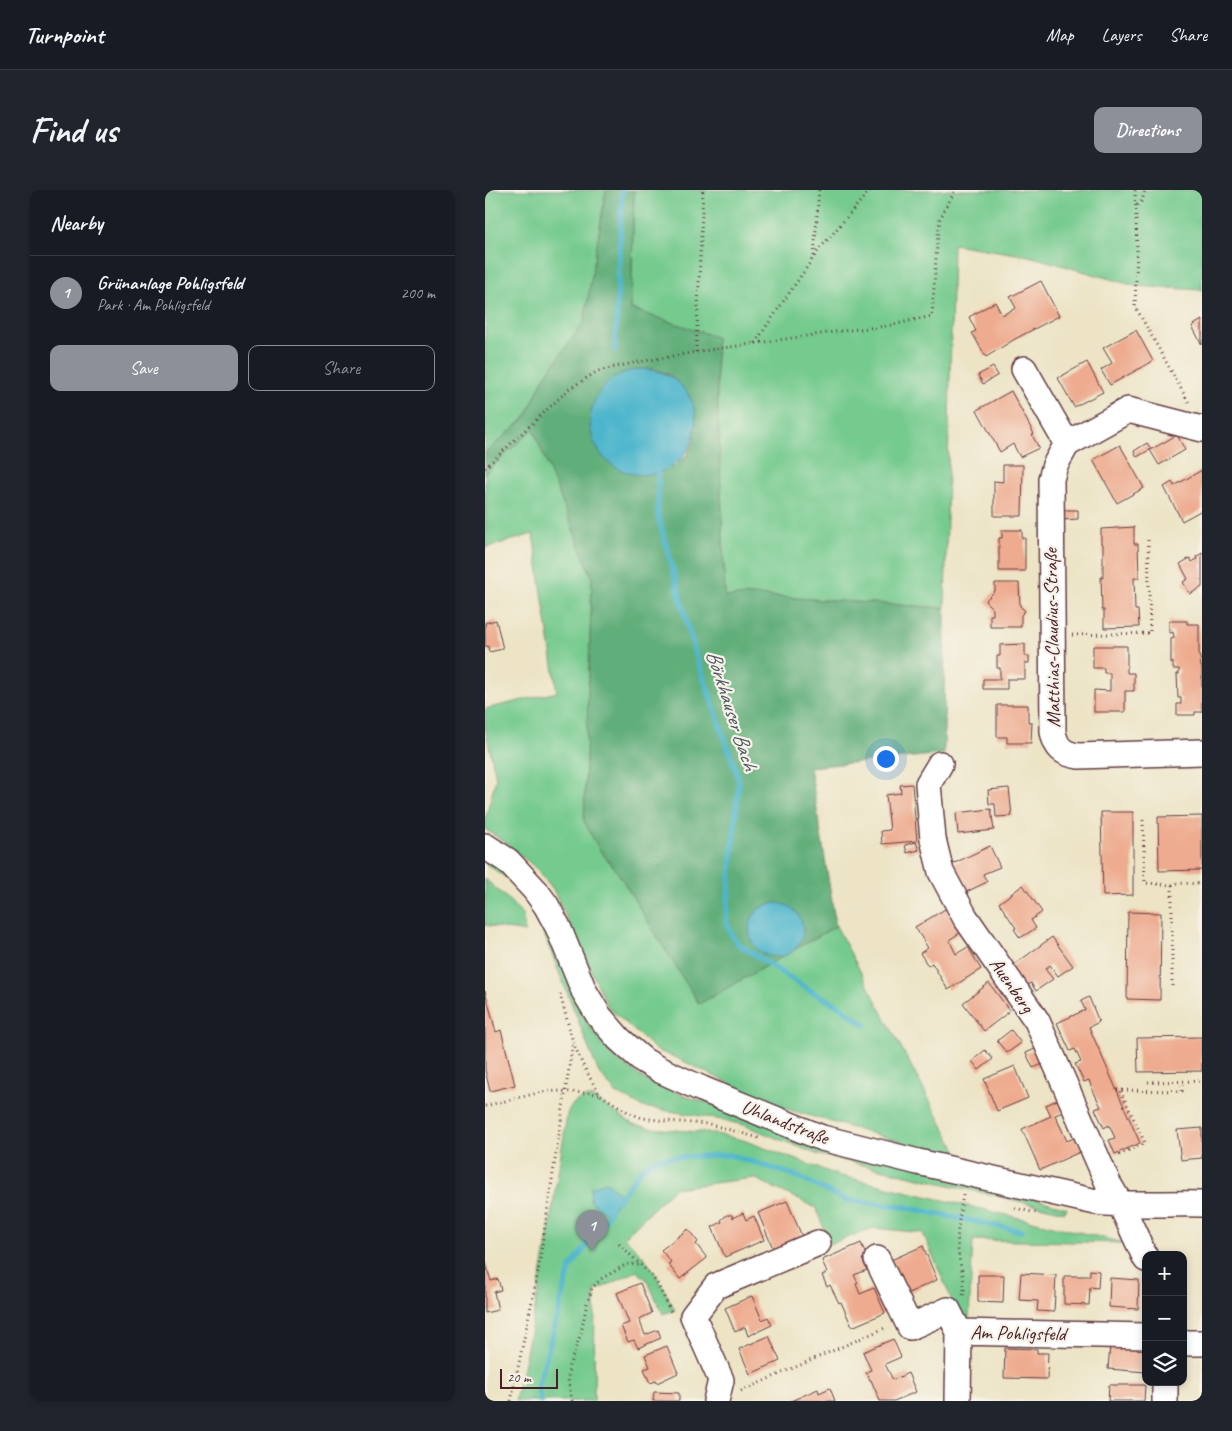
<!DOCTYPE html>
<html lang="en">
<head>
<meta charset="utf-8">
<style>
  :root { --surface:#171b24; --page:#20242c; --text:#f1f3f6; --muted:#9ea1a6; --line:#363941; --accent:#8c9099 }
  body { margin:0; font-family:Caveat,sans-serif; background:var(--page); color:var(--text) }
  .controls { position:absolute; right:15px; bottom:15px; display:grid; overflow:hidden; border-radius:10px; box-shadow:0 2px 8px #0003 }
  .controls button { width:45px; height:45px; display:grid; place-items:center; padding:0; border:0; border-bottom:1px solid var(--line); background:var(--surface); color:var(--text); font:25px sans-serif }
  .scale { position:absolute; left:15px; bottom:12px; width:58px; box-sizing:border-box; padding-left:5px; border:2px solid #4a1f2b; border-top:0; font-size:14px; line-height:18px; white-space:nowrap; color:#4a1f2b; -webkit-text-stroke:4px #f7f3e8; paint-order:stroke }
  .you { position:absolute; left:400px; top:568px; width:18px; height:18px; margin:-12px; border:4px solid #fff; border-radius:50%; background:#1a73e8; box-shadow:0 0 0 8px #1a73e833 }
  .badge { display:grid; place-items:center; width:32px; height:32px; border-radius:50%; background:var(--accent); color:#fff; font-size:16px; font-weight:700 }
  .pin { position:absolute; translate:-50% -41px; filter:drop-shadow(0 1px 2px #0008) }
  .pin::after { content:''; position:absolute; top:26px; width:18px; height:15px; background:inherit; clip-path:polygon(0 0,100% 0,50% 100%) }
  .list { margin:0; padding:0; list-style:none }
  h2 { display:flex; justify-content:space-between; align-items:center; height:65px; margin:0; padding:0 20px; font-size:21px }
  h2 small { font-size:16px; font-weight:400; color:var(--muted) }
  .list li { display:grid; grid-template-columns:32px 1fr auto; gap:15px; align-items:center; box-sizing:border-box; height:75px; padding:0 20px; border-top:1px solid var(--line) }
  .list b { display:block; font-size:19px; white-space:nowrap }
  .list p { margin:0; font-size:16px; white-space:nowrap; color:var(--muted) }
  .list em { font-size:16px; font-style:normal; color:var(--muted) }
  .actions { display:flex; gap:10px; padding:15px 20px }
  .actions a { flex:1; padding:11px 0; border:1px solid var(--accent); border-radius:10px; text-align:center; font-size:18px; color:var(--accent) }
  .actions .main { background:var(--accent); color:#fff }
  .icon { flex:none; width:28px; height:28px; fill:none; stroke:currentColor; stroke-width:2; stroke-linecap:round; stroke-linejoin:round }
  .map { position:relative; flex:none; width:717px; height:1211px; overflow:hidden; border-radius:10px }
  header { display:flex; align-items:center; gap:30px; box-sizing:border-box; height:70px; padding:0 25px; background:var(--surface); border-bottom:1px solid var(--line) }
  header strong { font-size:24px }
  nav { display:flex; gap:28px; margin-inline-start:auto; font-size:18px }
  .intro { display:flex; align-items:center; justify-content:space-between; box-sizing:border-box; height:120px; padding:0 30px }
  h1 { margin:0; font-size:35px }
  .button { padding:12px 22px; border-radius:10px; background:var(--accent); color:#fff; font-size:18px; font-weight:700 }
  main { display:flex; gap:30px; padding:0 30px }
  aside { flex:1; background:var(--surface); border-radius:10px; box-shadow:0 2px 8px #0003 }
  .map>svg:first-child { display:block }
  .green { fill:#75ca8e; stroke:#60745c }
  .forest { fill:#60ae79; stroke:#556652; fill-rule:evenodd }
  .water { fill:#4eb6cc; stroke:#4c6a7c }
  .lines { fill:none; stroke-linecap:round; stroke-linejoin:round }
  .stream { stroke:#4eb6cc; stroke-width:5.5 }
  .building { fill:#eeab8f }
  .minor-casing { stroke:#623d42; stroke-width:28 }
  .path { stroke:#623d42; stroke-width:3; stroke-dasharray:1 4; stroke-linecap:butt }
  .minor { stroke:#fff; stroke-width:25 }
  .labels { text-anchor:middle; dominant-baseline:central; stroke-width:4.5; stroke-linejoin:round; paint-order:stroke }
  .street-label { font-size:20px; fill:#4a1f2b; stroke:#f7f3e8 }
  .water-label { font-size:21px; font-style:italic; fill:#4b5463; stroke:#f7f3e8 }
</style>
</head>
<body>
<header>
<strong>Turnpoint</strong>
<nav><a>Map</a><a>Layers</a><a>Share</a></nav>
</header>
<div class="intro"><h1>Find us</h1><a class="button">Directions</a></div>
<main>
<aside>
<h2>Nearby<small></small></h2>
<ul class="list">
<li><span class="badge">1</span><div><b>Grünanlage Pohligsfeld</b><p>Park · Am Pohligsfeld</p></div><em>200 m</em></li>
</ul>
<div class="actions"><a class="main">Save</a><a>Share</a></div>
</aside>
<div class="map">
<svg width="717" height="1211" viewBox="0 0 717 1211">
  <rect width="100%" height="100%" fill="#f7f3e8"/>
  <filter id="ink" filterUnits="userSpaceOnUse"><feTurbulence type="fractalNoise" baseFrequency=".02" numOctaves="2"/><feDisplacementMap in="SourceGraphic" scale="10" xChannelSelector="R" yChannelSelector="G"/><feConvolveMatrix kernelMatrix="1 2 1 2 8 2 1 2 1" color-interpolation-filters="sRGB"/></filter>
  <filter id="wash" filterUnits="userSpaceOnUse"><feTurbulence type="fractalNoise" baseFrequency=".0096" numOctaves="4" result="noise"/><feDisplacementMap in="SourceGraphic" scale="20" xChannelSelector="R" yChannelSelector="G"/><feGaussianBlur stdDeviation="1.12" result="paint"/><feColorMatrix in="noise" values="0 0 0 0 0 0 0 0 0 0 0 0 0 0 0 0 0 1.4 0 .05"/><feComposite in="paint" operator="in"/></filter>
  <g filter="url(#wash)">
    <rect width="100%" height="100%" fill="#ede4c6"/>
    <path class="green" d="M0,0h121l-21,132 -42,57 -17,38 -41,36z
      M149,0h568v100l-67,-4 -106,-30 -76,-12 -8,364 -194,-13 -26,2 -9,-238v-22l-85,-28z
      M48,238l59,149 -8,244 15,28 19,24 81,131 137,-78 125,233 -185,-53 -97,-47 -23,-9 -48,-43 -55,-118 -17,-21 -30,-25 -21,-14v-9l11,-42 -11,-50v-19l72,-17 -24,-158 -48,14v-75z
      M0,666l27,21 31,43 32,76 15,31 25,31 29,21 41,17 382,112 -2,4 -249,-58 -72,-29 -36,-8 -65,-10 -27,-14 -17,-20 -12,-29 -12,-32 -35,-87 -15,-27 -17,-19 -23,-16z
      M0,689l25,22 13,15 2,16 -40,-7z
      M103,907l7,2 38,25 17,4 62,5 31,7 94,35 288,68 -152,-3 -4,78 -9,1 -37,-86 -50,-5 -43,16 -14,-36 -62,-30 -80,10 -50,49 20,20 13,19 18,34 -12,4 -16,-34 -10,-9 -42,20 -1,110h-79c23,-94 37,-190 52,-286 3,-11 9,-15 21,-18z"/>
    <path class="forest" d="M121,0h28l-3,119 85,28v22l9,238 26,-2 194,13 -1,146 -134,13 26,159 -137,78 -81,-131 -19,-24 -15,-28 8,-244 -59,-148 -48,44v-20l41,-36 17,-38 41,-57zM152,179h18l17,7 23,63 -8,16 -13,12 -54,-93z"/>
    <path class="water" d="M105 232a53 53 0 1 1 106 0a53 53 0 1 1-106 0Z
      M264 740a27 27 0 1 1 54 0a27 27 0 1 1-54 0Z
      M122,992l15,14 -14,19 -18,-14 1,-14z"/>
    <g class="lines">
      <path class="stream" d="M130,160l7,-160
        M171,279l2,5v41l37,138 44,127 -13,141 5,13 7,10 69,45 34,18 24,18
        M133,1011l23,-32 18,-11 71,-3 64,20 51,25 60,7 116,24
        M55,1211l-2,-14 32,-118 41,-59"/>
    </g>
    <g id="blocks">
      <path class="building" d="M556,91l18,35 -44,23 -29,18 -14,-24 4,-2 -7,-14 26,-15 7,13 14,-7 -6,-11z
        M717,130v25l-10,-19z
        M651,140l17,31 -43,24 -9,-15 11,-7 -9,-15z
        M602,172l16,30 -29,15 -16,-29z
        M508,177l5,8 -15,9 -5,-9z
        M526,201l23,43 -2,1 7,13 -19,9 -7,-13 -13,8 -23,-42z
        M692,245l8,15 -26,15 -9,-15z
        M662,253l4,6 -14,8 -3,-6z
        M635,255l24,43 -27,15 -24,-43z
        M518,275h20l-1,51h-28v-35l9,1z
        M717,280v40l-20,11 -18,-34 8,-5 2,4z
        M577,320h16v9l-16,1z
        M649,337v17h4l1,34h-5l1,32h3l1,17 -35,1v-18h-2l-1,-33 2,1v-34h-2v-15z
        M517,340h20v8h3v33h-26v-33h3z
        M717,363v34l-12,7 -7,-12 5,-3 -8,-15 10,-6 2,4 5,-3 -1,-2z
        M510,393h24l1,23 5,5 -4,4v12h-31v-12h3v-6l-8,-8 10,-10z
        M11,430l7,29 -14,3 -1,-6h-3v-23z
        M684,431h18v3h12v33h1l1,10h1v45h-7v3h-18v-11h4v-6h-3l-1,-24h2v-5h-6v-7l-2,1v-24l3,-1 -1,-6 -4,1z
        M540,454v12h4v7h-4v16h-18v10h-24v-10h17v-11h-3v-12h3v-11z
        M608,456h34v27h7v18h-9v21h-31v-22l16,1v-18h-6v-5h-11z
        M512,515h31v17h4l-1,21h-24v-6h-10z
        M427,594l5,57 -35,3 -1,-13 9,-1 -4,-35 15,-2 -1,-8z
        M524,598l3,28 -16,1 -1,-13h-6l-1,-14z
        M506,619l3,21 -36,4 -2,-21z
        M616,622h32v83l-30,1z
        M717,626v54l-43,1 -1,-54z
        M431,652l3,8 -12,3 -2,-8z
        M505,656l10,21 -17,7 4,8 -29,14 -14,-28z
        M538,695l19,27 -11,8 5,8 -16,10 -6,-9 2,-1 -17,-25z
        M462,718l14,24 -12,8 7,14 12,-7 13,22 -33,21 -16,-27 -4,3 -8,-13 8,-5 -13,-21z
        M643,722l33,1 -1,87 -33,-1z
        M567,747l21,29 -15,10 -8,-11 -5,4 8,10 -17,12 -5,-8 -9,7 -15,-20z
        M504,793l21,28 -26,20 -21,-28z
        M0,801l11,41 5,-2 14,55 -25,6 -5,-21z
        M604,807l10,25 -10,5 51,116 -25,11 -6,-14 6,-2 -6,-13 -5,3 -9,-19 6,-2 -10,-21 -2,-6 -5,2 -9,-18 6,-2 -6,-13 -5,2 -13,-28 28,-13 -4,-9z
        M526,840l10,13 -14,10 -10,-12z
        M717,847v34l-64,1 -1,-34z
        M552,858l6,16 -10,4 -7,-15z
        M500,860l8,9 -14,11 -7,-9z
        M530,876l13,32 -31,13 -13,-32z
        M572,910l6,12 -8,3 12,26 9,-4 6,14 -42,19 -18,-41 29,-13 -5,-11z
        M717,938v30l-21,2 -4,-30z
        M302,1011l17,40 -29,12 -17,-40z
        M258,1023l3,7 8,-4 10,24 -39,17 -13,-30 10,-5 -1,-2 6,-5h5l1,3z
        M203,1039l10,13 -2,2 11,14 -27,21 -12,-15 3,-2 -10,-12z
        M376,1053l6,14 -5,2 5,11 -13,5 4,8 -2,1 4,10 14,-6 11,25 -33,14 -11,-25 -2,1 -9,-18 -3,2 -5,-12 5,-2 -5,-13z
        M438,1056l14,34 -31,14 -15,-34z
        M0,1070l6,21 7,-2 3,11 -7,2 4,18 -13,3z
        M605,1080l9,1 -1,17 -8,-1 -1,18 -25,-1v-28h26z
        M536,1083l35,2 -2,37 -17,-1 1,-10 -19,-1z
        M493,1085h26l-1,28 -25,-1z
        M625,1088l29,2 -1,29 -29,-2z
        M155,1093l12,30 -13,6 6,16 13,-5 3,8 -23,10 -4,-8 -6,2 -7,-16 8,-3 -12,-30z
        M267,1106l10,24 6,-3 4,8 -24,11 -3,-9 -10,5 -10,-24z
        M284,1146l11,25 -30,13 -11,-25z
        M408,1149l8,18 -16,7 8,16 15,-7 8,19 -22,9h-14l-9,-21h-1l-4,-8 5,-2 -8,-18z
        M625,1155l36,3v24l-38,-3z
        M182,1156l11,27 -21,10 -1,-2 -6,2 -6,-14 6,-2 -5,-12z
        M520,1158l32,1v4h11l-1,26 -43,-1z
        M624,1195h36l-1,16h-36z
        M345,1198l5,13h-44l27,-12 1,4z
        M169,1202l25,1v8h-26z"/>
    </g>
  </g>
  <g filter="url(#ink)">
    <use href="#blocks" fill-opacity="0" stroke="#623d42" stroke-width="1"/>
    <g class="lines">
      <g class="minor-casing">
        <path id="minor" d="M539,179l43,75
          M717,239l-74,-19 -61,34 -12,21 -4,14 2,253c3,16 10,22 26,24l123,-4
          M455,574l-12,20 5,55 8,33 24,45 72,104 71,162 13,22 25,54
          M0,656l23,15 27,29 11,15 12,22 26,64 15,25 20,23 10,9 14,12 17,10 42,19 120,49 96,24 178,40c35,4 71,1 106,2
          M392,1069l33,68 38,-17 11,22
          M698,1153h19
          M231,1211l5,-21 -28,-64 23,-30 102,-43
          M473,1211l1,-69 187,4
          M680,1211v-19"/>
      </g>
      <path class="path" d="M650,0l2,60 -2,56 54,97
        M652,15l5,-4 3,-11
        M329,66l5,-66
        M270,153l63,-92 52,-61
        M211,162l7,-162
        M0,278l84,-79 29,-18 35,-8 63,-11 145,-21 46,-5 45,-10 5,-72 3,-25 15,-29
        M587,445l78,-2 -2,-95
        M658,630l2,63 27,2v101
        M687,695l6,-2 24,1
        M75,804l13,48 9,21 17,31 29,18 14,6 24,3 43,3 50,14
        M663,892l54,-1
        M632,900l65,1v-9
        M0,916l57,-14 15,-1 42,3
        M634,965l26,-12 -25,-53
        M478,1005c-3,19 -7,36 -5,55 1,16 9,30 5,46
        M530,1018l21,5
        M134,1054l27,26 11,13 14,29
        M256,1201l146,-64
        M26,1211l27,-129 35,-230
        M87,1211l-4,-22 1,-13 12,-33 6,-30 5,-15 9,-9 26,-15 13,1"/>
      <use href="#minor" class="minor"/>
    </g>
  </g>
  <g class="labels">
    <g class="street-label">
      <text transform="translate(567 448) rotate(-91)">Matthias-Claudius-Straße</text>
      <text transform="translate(527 795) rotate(55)">Auenberg</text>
      <text transform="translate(300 932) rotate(21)">Uhlandstraße</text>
      <text transform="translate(533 1143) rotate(1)">Am Pohligsfeld</text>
    </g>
    <g class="water-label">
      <text transform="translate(247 520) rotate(72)">Börkhauser Bach</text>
    </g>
  </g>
</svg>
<div class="controls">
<button>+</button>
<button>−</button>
<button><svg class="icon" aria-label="layers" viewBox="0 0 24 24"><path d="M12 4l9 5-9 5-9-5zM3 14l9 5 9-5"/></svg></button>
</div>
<div class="scale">20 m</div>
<div class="you"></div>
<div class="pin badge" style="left:107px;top:1061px">1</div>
</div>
</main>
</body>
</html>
